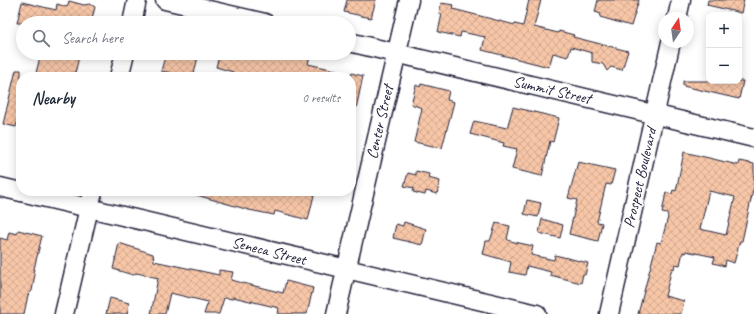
<!DOCTYPE html>
<html lang="en">
<head>
<meta charset="utf-8">
<style>
  :root { --surface:#fff; --page:#f6f6f7; --text:#1f2937; --muted:#747a83; --line:#e0e1e3 }
  body { margin:0; font-family:Caveat,sans-serif; background:var(--page); color:var(--text) }
  .controls { position:absolute; right:12px; top:12px; display:grid; overflow:hidden; border-radius:8px; box-shadow:0 2px 10px #0003 }
  .controls button { width:36px; height:36px; display:grid; place-items:center; padding:0; border:0; border-bottom:1px solid var(--line); background:var(--surface); color:var(--text); font:20px sans-serif }
  .compass { position:absolute; left:658px; top:12px; width:36px; height:36px; border-radius:50%; background:var(--surface); box-shadow:0 2px 10px #0003; rotate:13deg }
  .list { margin:0; padding:0; list-style:none }
  h2 { display:flex; justify-content:space-between; align-items:center; height:52px; margin:0; padding:0 16px; font-size:17px }
  h2 small { font-size:13px; font-weight:400; color:var(--muted) }
  .icon { flex:none; width:22px; height:22px; fill:none; stroke:currentColor; stroke-width:2; stroke-linecap:round; stroke-linejoin:round }
  .map { position:relative; flex:none; width:754px; height:314px; overflow:hidden }
  .search { position:absolute; background:var(--surface); box-shadow:0 2px 10px #0003; left:16px; top:16px; width:340px; height:44px; display:flex; align-items:center; gap:10px; box-sizing:border-box; padding:0 14px; border-radius:22px; color:var(--muted); font-size:15px }
  .panel { position:absolute; background:var(--surface); box-shadow:0 2px 10px #0003; left:16px; top:72px; width:340px; height:124px; border-radius:16px }
  .map>svg:first-child { display:block }
  .building { fill:url(#building-cross-hatch); stroke:#22223b; fill-rule:evenodd }
  .lines { fill:none; stroke-linecap:round; stroke-linejoin:round }
  .minor-casing { stroke:#22223b; stroke-width:21 }
  .minor { stroke:#fff; stroke-width:18 }
  .labels { text-anchor:middle; dominant-baseline:central; stroke-width:3; stroke-linejoin:round; paint-order:stroke }
  .street-label { font-size:16px; fill:#22223b; stroke:#fff }
</style>
</head>
<body>
<div class="map">
<svg width="754" height="314" viewBox="0 0 754 314">
  <defs>
    <pattern id="building-cross-hatch" width="8" height="8" patternUnits="userSpaceOnUse"><rect width="8" height="8" fill="#f7c6a7"/><path d="M0 0l8 8M0 8l8-8" fill="none" stroke="#d3aa91"/></pattern>
  </defs>
  <rect width="100%" height="100%" fill="#fff"/>
  <filter id="ink" filterUnits="userSpaceOnUse"><feTurbulence type="fractalNoise" baseFrequency=".025" numOctaves="2"/><feDisplacementMap in="SourceGraphic" scale="8" xChannelSelector="R" yChannelSelector="G"/><feConvolveMatrix kernelMatrix="1 2 1 2 8 2 1 2 1" color-interpolation-filters="sRGB"/></filter>
  <g filter="url(#ink)">
    <path class="building" d="M347,0h29l-5,18 -27,-6z
      M529,0h12l-7,27 24,6 1,-2 15,4 -1,2 55,14 -6,19 -11,-3 -4,4 -4,-7 -11,-2v-9l-21,-6 -3,10 -15,-4 -4,14 -67,-17 3,-13 -24,-5 -1,5 -22,-5 4,-18h-3l2,-11 13,2 -1,4 62,16v-1l8,2z
      M598,0h41l-8,26 -31,-9 1,-3 -6,-2z
      M708,0h36l-3,13 -34,-8z
      M69,1l15,4 6,-1 5,3 -4,16h-74l5,-21 34,8 1,-6 10,3z
      M41,53h39l-6,24h-39z
      M166,53h12l20,4 -5,20 -32,-6z
      M220,53l17,3 1,-3h28l23,5 1,-5h8l12,3 -2,8 37,8 -1,5h-112l1,-5 -17,-5z
      M16,70h5v38l-5,19 -13,-3z
      M351,73l12,3 -7,33 -5,-1z
      M683,81h60l-4,18 -56,-13z
      M421,84l28,7 -2,9 7,2 -12,46 -28,-6 8,-34 -11,-4 5,-19 4,2z
      M513,107l46,11 -6,24 -3,-1 -8,35 -30,-7 5,-20 -14,-3 1,-3 -34,-9 4,-13 33,7z
      M684,152l54,13 1,-4 15,3v22l-12,55h-2l-6,22 -8,-3 -1,6 -12,-3 2,-6 -29,-6v2l-3,-1 -3,13 -5,-1 -1,5 -2,-1 -7,28 19,5 -3,13h-43l19,-72 4,1 7,-26 -1,-3 -5,-1 4,-21 6,2 1,-4 3,1zM709,191l26,6 -9,38 -26,-6z
      M578,162l37,8 -4,15 -5,-1 -9,38 5,1 -4,18 -29,-7 8,-34 -9,-2z
      M416,171l13,3 -1,4 12,3 -3,13 -11,-3 -1,4 -12,-3 1,-4 -10,-2 4,-13 8,2z
      M193,191h122l-7,29 -33,-9 -1,4 -25,-5 -56,-16z
      M527,200l14,3 -3,14 -14,-3z
      M542,219l21,6 -3,13 -21,-5z
      M404,222l22,7 -4,16 -29,-7 3,-14 7,2z
      M496,223l14,3 -3,13 3,2 23,5 -2,9 23,5 1,-5 33,8 -3,12 -2,-1 -2,9 -31,-8 1,-3 -24,-6 -2,9 -16,-3 2,-10 -28,-8 3,-13h4z
      M18,230l24,6 -9,37 2,1 -3,17 -4,4 -4,19h-24v-76l7,2 2,-8 8,2z
      M119,243l34,11 1,7 65,14v-5l14,2 -2,8 52,13 3,-12 27,7 -6,26h-29l1,-6 -46,-11v2l-9,-1 -5,16h-15l4,-12 -38,-9 -5,21h-14l7,-36 -21,-5 -4,2 -20,-6z
      M110,298l19,5 -2,11h-21z"/>
    <g class="lines">
      <g class="minor-casing">
        <path id="minor" d="M165,0l100,23
          M677,18l4,-18
          M132,23l5,-23
          M349,42l405,96
          M119,77l6,-24
          M0,187l537,127
          M64,314l29,-123
          M336,314l73,-314
          M609,314l62,-272"/>
      </g>
      <use href="#minor" class="minor"/>
    </g>
  </g>
  <g class="labels">
    <g class="street-label">
      <text transform="translate(552 90) rotate(13)">Summit Street</text>
      <text transform="translate(380 122) rotate(-77)">Center Street</text>
      <text transform="translate(640 178) rotate(-77)">Prospect Boulevard</text>
      <text transform="translate(269 251) rotate(14)">Seneca Street</text>
    </g>
  </g>
</svg>
<div class="controls">
<button>+</button>
<button>−</button>
</div>
<svg class="compass" viewBox="-18 -18 36 36"><path d="M0-13l5 13h-10z" fill="#e53935"/><path d="M0 13l5-13h-10z" fill="#747a83"/></svg>
<div class="search"><svg class="icon" aria-label="search" viewBox="0 0 24 24"><circle cx="10" cy="10" r="6"/><path d="M15 15l6 6"/></svg>Search here</div>
<section class="panel">
<h2>Nearby<small>0 results</small></h2>
<ul class="list">
</ul>
</section>
</div>
</body>
</html>
